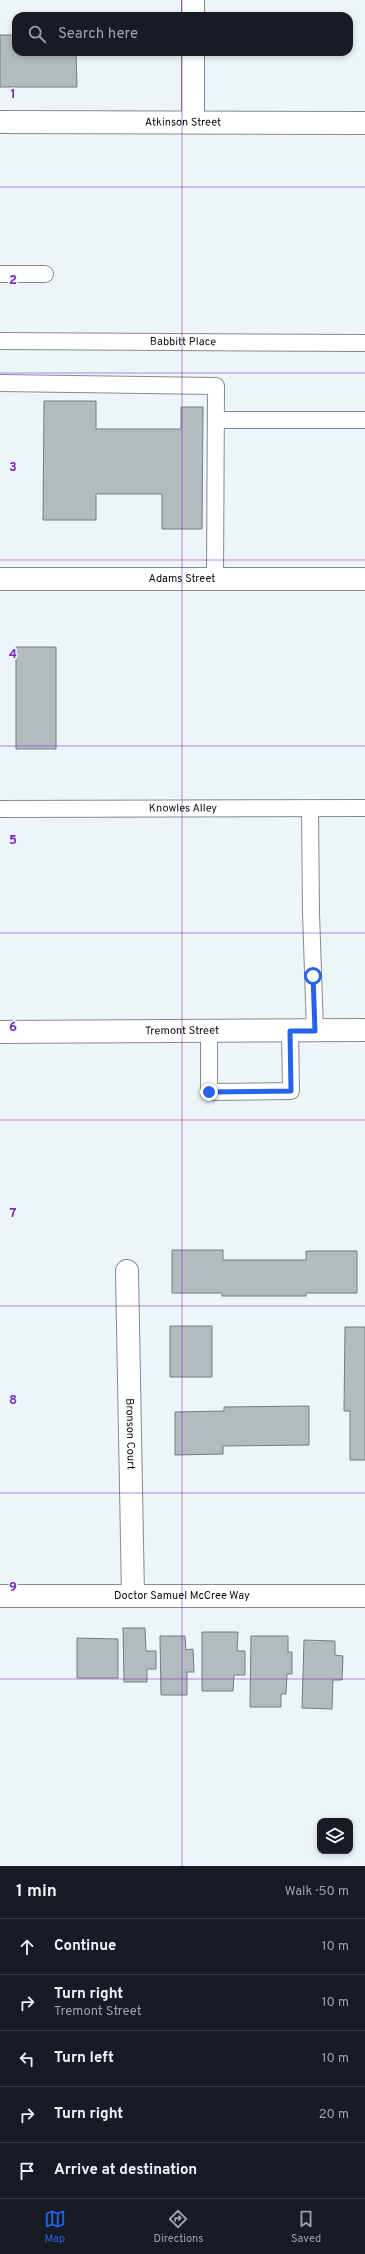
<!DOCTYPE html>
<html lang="en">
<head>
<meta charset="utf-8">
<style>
  :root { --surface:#171b24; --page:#20242c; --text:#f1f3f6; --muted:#9ea1a6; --line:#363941; --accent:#2563eb }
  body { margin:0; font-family:Overpass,sans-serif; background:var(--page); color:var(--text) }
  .controls { position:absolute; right:12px; bottom:12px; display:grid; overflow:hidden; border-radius:8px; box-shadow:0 2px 6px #0003 }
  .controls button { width:36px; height:36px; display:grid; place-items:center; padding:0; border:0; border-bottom:1px solid var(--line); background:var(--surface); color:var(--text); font:20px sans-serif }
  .stop { position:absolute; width:12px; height:12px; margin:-9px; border:3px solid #2563eb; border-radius:50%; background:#fff }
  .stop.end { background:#2563eb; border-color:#fff; box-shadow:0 1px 4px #0008 }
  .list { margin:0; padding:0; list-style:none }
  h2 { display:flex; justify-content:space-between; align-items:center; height:52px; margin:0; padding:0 16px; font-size:17px }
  h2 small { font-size:13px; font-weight:400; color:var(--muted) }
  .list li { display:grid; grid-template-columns:26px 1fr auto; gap:12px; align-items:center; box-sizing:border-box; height:56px; padding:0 16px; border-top:1px solid var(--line) }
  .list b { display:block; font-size:15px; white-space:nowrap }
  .list p { margin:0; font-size:13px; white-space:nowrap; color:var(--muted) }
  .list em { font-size:13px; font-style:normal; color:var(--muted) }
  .icon { flex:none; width:22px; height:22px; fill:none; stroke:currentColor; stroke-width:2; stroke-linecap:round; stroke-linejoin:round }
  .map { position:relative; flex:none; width:365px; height:1866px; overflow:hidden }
  .search { position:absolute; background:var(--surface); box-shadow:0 2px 6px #0003; left:12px; right:12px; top:12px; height:44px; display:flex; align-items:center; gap:10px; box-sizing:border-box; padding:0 14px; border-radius:12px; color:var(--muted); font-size:15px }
  .sheet { height:332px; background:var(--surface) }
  nav { display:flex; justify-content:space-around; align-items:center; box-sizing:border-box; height:56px; border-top:1px solid var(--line); background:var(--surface); font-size:11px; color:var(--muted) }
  nav a { display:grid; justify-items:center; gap:2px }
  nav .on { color:var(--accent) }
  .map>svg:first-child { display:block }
  .building { fill:#b3bbbe; stroke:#757c7f }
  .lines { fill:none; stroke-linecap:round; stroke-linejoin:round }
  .service-casing { stroke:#848b8e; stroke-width:18 }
  .minor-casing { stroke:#848b8e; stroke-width:24 }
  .tertiary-casing { stroke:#848b8e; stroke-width:24 }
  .service { stroke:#fff; stroke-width:16 }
  .minor { stroke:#fff; stroke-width:22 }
  .tertiary { stroke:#fff; stroke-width:22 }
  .route { stroke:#2563eb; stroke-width:5 }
  .grid { fill:none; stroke:#7b2cbf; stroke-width:1; stroke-opacity:0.55 }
  .labels { text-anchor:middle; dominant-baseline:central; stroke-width:3; stroke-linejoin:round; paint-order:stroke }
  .street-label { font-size:11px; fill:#0a0d0e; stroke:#edf5f8 }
  .grid-label { font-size:13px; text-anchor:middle; font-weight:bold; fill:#7b2cbf; stroke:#edf5f8; stroke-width:3; stroke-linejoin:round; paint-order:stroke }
</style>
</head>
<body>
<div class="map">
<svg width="365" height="1866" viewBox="0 0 365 1866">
  <rect width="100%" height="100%" fill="#edf5f8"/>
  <path class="building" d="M0,35h16v17h60l1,35h-77z
    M44,401h52v28h85v-22h22l-1,122h-40v-35h-66v26h-53z
    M16,647h40v102h-40z
    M172,1250h51v10h83v-9h51v42h-51v3h-84v-3h-50z
    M170,1326h42v51h-42z
    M345,1327h20v133h-15v-49h-6z
    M309,1406v39l-86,1v8l-48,1v-43l49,-1v-4z
    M123,1628h22l1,23h10v18h-9v13h-23z
    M202,1632h36l-1,19h8v24h-11l-1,16h-31z
    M160,1636h25l1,14 7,-1 1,23h-7v23h-26z
    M251,1636h37v16h4v22h-5l-1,20h-5v13h-31z
    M77,1638l41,1v39h-41z
    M304,1640l31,1v14l8,1 -1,24h-9l-1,29 -30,-1z"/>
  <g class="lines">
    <g class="service-casing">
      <g id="service">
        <path d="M0,274h45"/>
        <path id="s1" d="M0,341l365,2"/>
        <path d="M0,383l216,3 -1,193"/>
        <path d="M216,420h149"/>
        <path id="s2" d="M0,809l365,-1"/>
        <path d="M310,809l1,104 4,118"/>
        <path d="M209,1031v61l82,-1 -1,-60"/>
      </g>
    </g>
    <g class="minor-casing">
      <g id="minor">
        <path d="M193,0v16"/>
        <path d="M193,52v70"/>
        <path id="s3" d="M0,122l365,1"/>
        <path id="s4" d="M0,579h365"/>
        <path id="s5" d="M0,1032l365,-2"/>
        <path id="s6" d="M127,1271l6,325"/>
      </g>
    </g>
    <g class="tertiary-casing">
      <g id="tertiary">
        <path id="s7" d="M0,1596h365"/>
      </g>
    </g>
    <use href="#service" class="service"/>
    <use href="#minor" class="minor"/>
    <use href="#tertiary" class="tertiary"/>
  </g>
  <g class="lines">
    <path class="route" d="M209,1092l82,-1 -1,-60h25l-2,-55"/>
  </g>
  <path class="grid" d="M182,0v16M182,52v1814M0,187h365M0,373h365M0,560h365M0,746h365M0,933h365M0,1120h365M0,1306h365M0,1493h365M0,1679h365"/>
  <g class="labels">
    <g class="street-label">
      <text stroke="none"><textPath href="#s3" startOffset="183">Atkinson Street</textPath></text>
      <text stroke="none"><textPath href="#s1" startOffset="183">Babbitt Place</textPath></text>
      <text stroke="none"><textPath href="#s4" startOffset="182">Adams Street</textPath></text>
      <text stroke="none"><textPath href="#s2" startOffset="183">Knowles Alley</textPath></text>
      <text stroke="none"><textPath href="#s5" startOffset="182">Tremont Street</textPath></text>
      <text stroke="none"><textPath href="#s6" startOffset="163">Bronson Court</textPath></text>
      <text stroke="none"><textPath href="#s7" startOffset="182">Doctor Samuel McCree Way</textPath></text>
    </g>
  </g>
  <g class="grid-label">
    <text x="13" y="98">1</text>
    <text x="13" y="284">2</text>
    <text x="13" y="471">3</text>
    <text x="13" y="658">4</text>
    <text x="13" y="844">5</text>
    <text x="13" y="1031">6</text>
    <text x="13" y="1217">7</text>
    <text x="13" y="1404">8</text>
    <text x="13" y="1591">9</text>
  </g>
</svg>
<div class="controls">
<button><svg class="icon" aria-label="layers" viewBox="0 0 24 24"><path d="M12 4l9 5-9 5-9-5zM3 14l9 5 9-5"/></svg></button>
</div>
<div class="stop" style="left:313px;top:976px"></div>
<div class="stop end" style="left:209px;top:1092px"></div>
<div class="search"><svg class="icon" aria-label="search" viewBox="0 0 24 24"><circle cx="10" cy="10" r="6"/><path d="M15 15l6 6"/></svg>Search here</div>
</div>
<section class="sheet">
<h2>1 min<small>Walk · 50 m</small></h2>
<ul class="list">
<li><svg class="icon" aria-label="ahead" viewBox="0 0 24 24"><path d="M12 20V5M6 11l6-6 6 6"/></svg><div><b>Continue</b></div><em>10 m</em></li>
<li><svg class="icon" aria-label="right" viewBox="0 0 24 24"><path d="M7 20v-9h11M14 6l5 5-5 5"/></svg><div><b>Turn right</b><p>Tremont Street</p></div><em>10 m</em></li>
<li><svg class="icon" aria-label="left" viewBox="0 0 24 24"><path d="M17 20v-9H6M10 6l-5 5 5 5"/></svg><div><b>Turn left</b></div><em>10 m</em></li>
<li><svg class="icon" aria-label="right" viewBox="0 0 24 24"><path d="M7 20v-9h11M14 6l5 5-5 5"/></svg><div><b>Turn right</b></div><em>20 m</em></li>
<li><svg class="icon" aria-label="arrive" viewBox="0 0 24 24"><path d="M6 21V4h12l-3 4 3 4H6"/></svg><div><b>Arrive at destination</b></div></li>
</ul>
</section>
<nav>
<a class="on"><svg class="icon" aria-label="map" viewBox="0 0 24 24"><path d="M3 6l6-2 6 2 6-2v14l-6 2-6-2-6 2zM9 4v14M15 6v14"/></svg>Map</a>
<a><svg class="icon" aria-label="directions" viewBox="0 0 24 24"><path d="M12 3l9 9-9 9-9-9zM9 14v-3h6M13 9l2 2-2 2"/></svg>Directions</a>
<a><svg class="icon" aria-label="saved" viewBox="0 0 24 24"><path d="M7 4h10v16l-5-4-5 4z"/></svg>Saved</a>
</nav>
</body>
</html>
